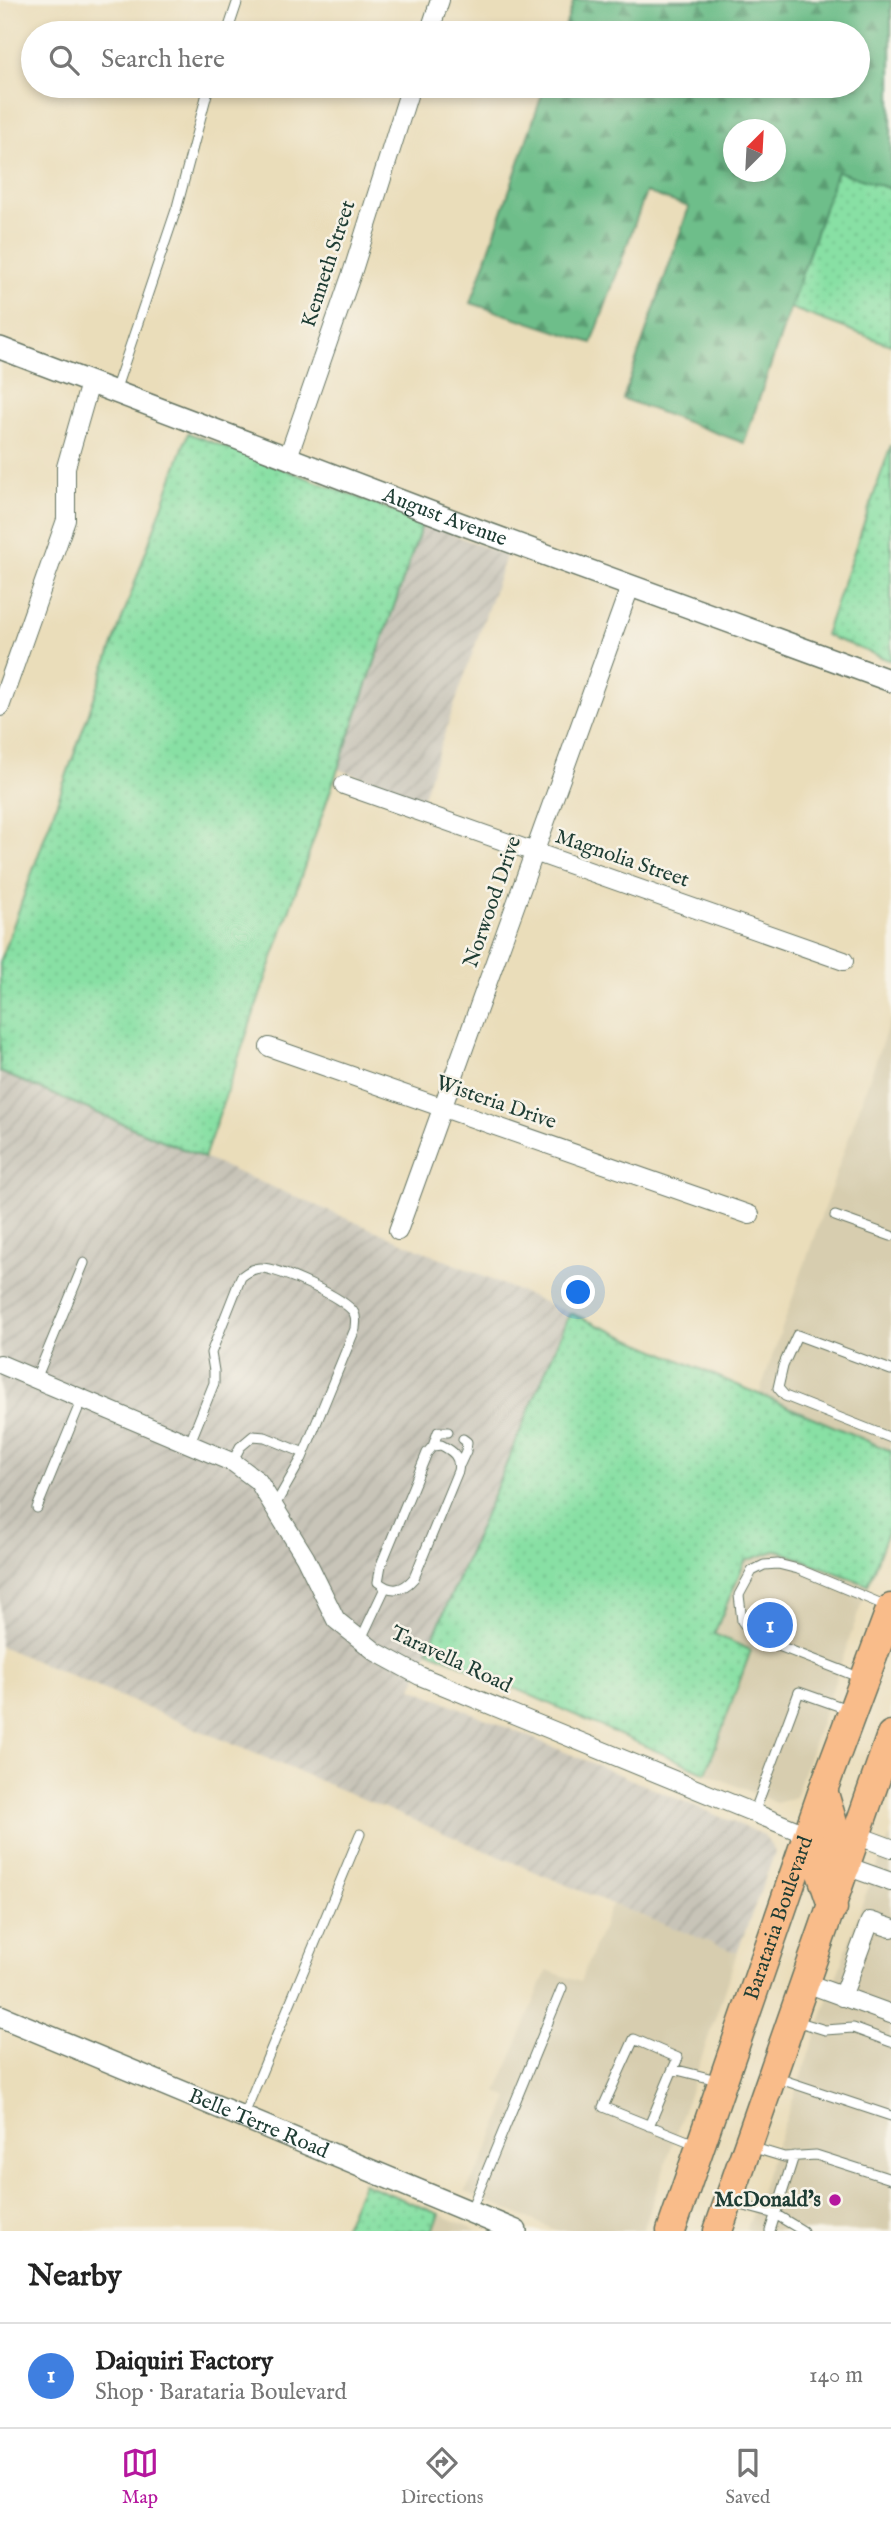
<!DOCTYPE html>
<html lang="en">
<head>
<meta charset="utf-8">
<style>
  :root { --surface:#fff; --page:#f6f6f6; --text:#222; --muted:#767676; --line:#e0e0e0; --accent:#b5179e }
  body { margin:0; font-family:"IM FELL English",serif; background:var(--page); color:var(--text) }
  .compass { position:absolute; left:723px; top:119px; width:63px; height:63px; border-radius:50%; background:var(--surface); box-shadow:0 4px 10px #0003; rotate:24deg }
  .you { position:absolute; left:579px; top:1293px; width:24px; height:24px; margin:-18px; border:5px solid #fff; border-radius:50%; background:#1a73e8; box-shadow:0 0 0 10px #1a73e833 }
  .badge { display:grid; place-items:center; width:46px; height:46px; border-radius:50%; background:var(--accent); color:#fff; font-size:23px; font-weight:700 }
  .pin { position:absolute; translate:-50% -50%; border:4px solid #fff; box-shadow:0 2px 7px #0006 }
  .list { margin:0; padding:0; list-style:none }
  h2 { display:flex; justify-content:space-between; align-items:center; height:91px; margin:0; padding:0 28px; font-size:30px }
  h2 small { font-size:23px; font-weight:400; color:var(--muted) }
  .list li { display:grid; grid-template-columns:46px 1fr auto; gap:21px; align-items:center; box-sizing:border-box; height:105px; padding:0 28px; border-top:2px solid var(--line) }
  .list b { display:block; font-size:26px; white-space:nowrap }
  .list p { margin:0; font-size:23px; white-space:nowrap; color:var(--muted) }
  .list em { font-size:23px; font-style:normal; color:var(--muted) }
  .icon { flex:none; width:38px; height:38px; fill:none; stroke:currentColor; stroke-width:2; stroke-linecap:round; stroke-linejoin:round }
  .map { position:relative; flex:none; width:891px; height:2231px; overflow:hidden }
  .search { position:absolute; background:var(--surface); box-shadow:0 4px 10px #0003; left:21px; right:21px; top:21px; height:77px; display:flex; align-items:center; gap:18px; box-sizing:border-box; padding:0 24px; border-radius:38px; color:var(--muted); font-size:26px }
  .sheet { height:196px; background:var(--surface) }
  nav { display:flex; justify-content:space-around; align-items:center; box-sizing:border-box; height:98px; border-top:2px solid var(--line); background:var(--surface); font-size:19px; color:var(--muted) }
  nav a { display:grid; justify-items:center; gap:4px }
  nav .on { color:var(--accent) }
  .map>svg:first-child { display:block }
  .built { fill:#d7cdaf }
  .industrial { fill:url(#industrial-furrows) }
  .grass { fill:url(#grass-dots); stroke:#548e6c; stroke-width:2 }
  .forest { fill:url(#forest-firs); stroke:#467e5f; stroke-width:2; fill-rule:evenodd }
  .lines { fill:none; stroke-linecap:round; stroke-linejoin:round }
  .service-casing { stroke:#667563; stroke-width:11 }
  .minor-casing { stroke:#667563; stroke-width:20 }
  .tertiary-casing { stroke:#667563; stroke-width:24 }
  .primary-casing { stroke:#667563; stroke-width:31 }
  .service { stroke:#fff; stroke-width:9 }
  .minor { stroke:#fff; stroke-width:18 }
  .tertiary { stroke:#fff; stroke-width:21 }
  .primary { stroke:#f9bc8a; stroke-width:28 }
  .poi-dot { fill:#b5179e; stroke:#f7f3e8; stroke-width:2.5 }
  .labels { text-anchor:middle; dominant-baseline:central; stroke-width:5; stroke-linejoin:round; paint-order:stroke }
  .street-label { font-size:21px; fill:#1f3d34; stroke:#f7f3e8 }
  .poi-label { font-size:21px; font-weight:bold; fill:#1f3d34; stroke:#f7f3e8; text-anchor:end }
</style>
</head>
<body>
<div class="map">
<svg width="891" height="2231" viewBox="0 0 891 2231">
  <defs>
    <pattern id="industrial-furrows" width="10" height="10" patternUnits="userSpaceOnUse" patternTransform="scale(1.75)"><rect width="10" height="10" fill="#c8c4b8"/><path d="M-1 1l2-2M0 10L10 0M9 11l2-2" fill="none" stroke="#aba99f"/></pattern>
    <pattern id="grass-dots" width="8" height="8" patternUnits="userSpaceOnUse" patternTransform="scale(1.75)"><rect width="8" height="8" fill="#88e0a4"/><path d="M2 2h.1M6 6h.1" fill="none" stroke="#75c18e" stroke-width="1.8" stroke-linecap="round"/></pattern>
    <pattern id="forest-firs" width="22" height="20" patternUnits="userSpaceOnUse" patternTransform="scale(1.75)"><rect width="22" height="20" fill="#6ebe8a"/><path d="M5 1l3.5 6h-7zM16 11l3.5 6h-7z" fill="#5a9c72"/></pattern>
  </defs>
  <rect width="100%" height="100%" fill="#f7f3e8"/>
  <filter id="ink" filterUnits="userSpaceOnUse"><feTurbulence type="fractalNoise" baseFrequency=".0143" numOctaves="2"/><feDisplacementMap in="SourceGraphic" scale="14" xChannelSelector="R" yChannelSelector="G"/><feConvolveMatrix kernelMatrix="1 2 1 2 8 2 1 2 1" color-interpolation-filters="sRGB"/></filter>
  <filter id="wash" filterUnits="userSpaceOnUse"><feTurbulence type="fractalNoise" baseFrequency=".00686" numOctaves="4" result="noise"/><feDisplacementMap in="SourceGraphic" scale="28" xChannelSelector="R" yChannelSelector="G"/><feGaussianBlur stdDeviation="1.57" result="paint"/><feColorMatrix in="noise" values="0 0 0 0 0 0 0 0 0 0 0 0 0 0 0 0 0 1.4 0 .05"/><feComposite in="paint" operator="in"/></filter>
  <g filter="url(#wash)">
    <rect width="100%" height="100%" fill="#eaddba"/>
    <path class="built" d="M891,1017v434l-132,-57z
      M778,1550l90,35 -73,212 -18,6 -71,-30 45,-123 -37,-16 31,-73z
      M891,1835v396h-145l119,-335z
      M612,1904l125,49 -94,278h-85l-93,-39 18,-31 26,-63 -12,-6 50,-122 33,12z
      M439,2214l41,17h-48z"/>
    <path class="industrial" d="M423,522l83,34 -84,243 -84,-30z
      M0,1072l570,241 -158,375 352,147 11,17 -38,101 -125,-49 -612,-258z"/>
    <path class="grass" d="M837,170l54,19v156l-101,-37z
      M188,433l235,89 -219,636 -204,-86v-109z
      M891,445v216l-66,-26z
      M570,1313l321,138v73l-23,61 -90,-35 -33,11 -31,73 37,16 -45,123 -278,-123z
      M363,2183l76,31 -7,17h-90z"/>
    <path class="forest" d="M574,0h317v189l-54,-18 -93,272 -121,-44 66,-192 -43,-15 -54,151 -121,-40 74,-217h313v-53h-295zM734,130h42v42h-42z"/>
  </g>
  <g filter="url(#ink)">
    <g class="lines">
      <g class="service-casing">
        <path id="service" d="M227,33l11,-33
          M115,391l62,-184 32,-121
          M835,1216l56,20
          M891,1370l-94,-35 -14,31 -5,22 7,8 106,42
          M36,1379l48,-116
          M189,1445l25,-62v-12l-3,-18 30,-76c6,-5 12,-9 20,-9 17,0 85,30 93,45 3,6 1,11 1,16l-53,129 -28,49
          M441,1445c12,6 20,12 17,26l-44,107c-11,13 -22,15 -36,4l3,-17 46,-112 6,-7z
          M433,1446l5,-14h10
          M232,1463l8,-16 13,-11 12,1 39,16
          M460,1464l6,-13 1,-9 -4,-3
          M37,1508l45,-109
          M361,1639l24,-51
          M861,1678l-108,-42 -11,-15 -3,-26 13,-24 12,-6 14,-1 20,5 91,38
          M754,1813l45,-121 51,18
          M796,2021l29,9 28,-2 38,14
          M673,2069l5,-11 -44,-19 -31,68 92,37
          M774,2077l117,39
          M243,2117l117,-283
          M649,2126l24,-57 44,11
          M751,2147l33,10 32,-2 75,24
          M730,2202l45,12 28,17
          M470,2212l92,-224
          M770,2231l24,-75"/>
      </g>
      <g class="minor-casing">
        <path id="minor" d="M429,33l11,-33
          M288,457l65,-187 58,-184
          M0,707l66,-187v-53l24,-84
          M344,785l500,176
          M269,1047l481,168
          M398,1231l232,-644
          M0,1364l234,99 24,18 47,76 31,63 40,32 44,24 388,159
          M856,1835l35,13
          M846,1866l45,16
          M806,1983l85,31
          M842,1997l28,-76 21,7"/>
      </g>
      <g class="tertiary-casing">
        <g id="tertiary">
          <path id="s1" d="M0,348l459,175 432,158"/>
          <path id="s2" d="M0,2016l516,215"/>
        </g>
      </g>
      <g class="primary-casing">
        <g id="primary">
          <path d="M823,1790l23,76"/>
          <path d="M808,1835l25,73"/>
          <path id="s3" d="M671,2231l152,-441 68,-182"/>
          <path d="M718,2231l173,-496"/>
        </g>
      </g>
      <use href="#service" class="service"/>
      <use href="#minor" class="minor"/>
      <use href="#tertiary" class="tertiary"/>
      <use href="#primary" class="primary"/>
    </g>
  </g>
  <circle class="poi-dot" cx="835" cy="2200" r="7"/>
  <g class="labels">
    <g class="street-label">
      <text transform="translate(329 264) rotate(-72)">Kenneth Street</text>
      <text stroke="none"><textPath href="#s1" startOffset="476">August Avenue</textPath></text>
      <text transform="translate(622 859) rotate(19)">Magnolia Street</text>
      <text transform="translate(493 902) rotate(-71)">Norwood Drive</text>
      <text transform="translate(496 1103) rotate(19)">Wisteria Drive</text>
      <text transform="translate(451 1660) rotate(25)">Taravella Road</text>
      <text stroke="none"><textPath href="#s3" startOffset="331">Barataria Boulevard</textPath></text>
      <text stroke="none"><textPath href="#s2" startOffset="280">Belle Terre Road</textPath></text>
    </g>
    <g class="poi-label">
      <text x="821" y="2200">McDonald's</text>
    </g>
  </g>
</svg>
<svg class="compass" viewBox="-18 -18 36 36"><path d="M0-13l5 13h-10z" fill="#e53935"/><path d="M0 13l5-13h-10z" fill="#767676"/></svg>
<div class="you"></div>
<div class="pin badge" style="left:770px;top:1625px;background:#3f7fe0">1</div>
<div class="search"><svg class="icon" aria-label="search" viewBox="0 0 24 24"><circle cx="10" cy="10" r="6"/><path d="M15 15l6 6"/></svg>Search here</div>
</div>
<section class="sheet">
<h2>Nearby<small></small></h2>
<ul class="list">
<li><span class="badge" style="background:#3f7fe0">1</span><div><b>Daiquiri Factory</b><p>Shop · Barataria Boulevard</p></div><em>140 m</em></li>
</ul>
</section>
<nav>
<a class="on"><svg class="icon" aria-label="map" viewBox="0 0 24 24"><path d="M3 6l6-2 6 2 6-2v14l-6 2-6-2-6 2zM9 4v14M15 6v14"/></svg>Map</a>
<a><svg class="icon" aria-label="directions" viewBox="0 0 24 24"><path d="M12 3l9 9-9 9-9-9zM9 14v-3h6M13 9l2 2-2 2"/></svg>Directions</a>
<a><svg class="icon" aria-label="saved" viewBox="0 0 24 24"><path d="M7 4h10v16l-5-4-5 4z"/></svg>Saved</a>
</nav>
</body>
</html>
